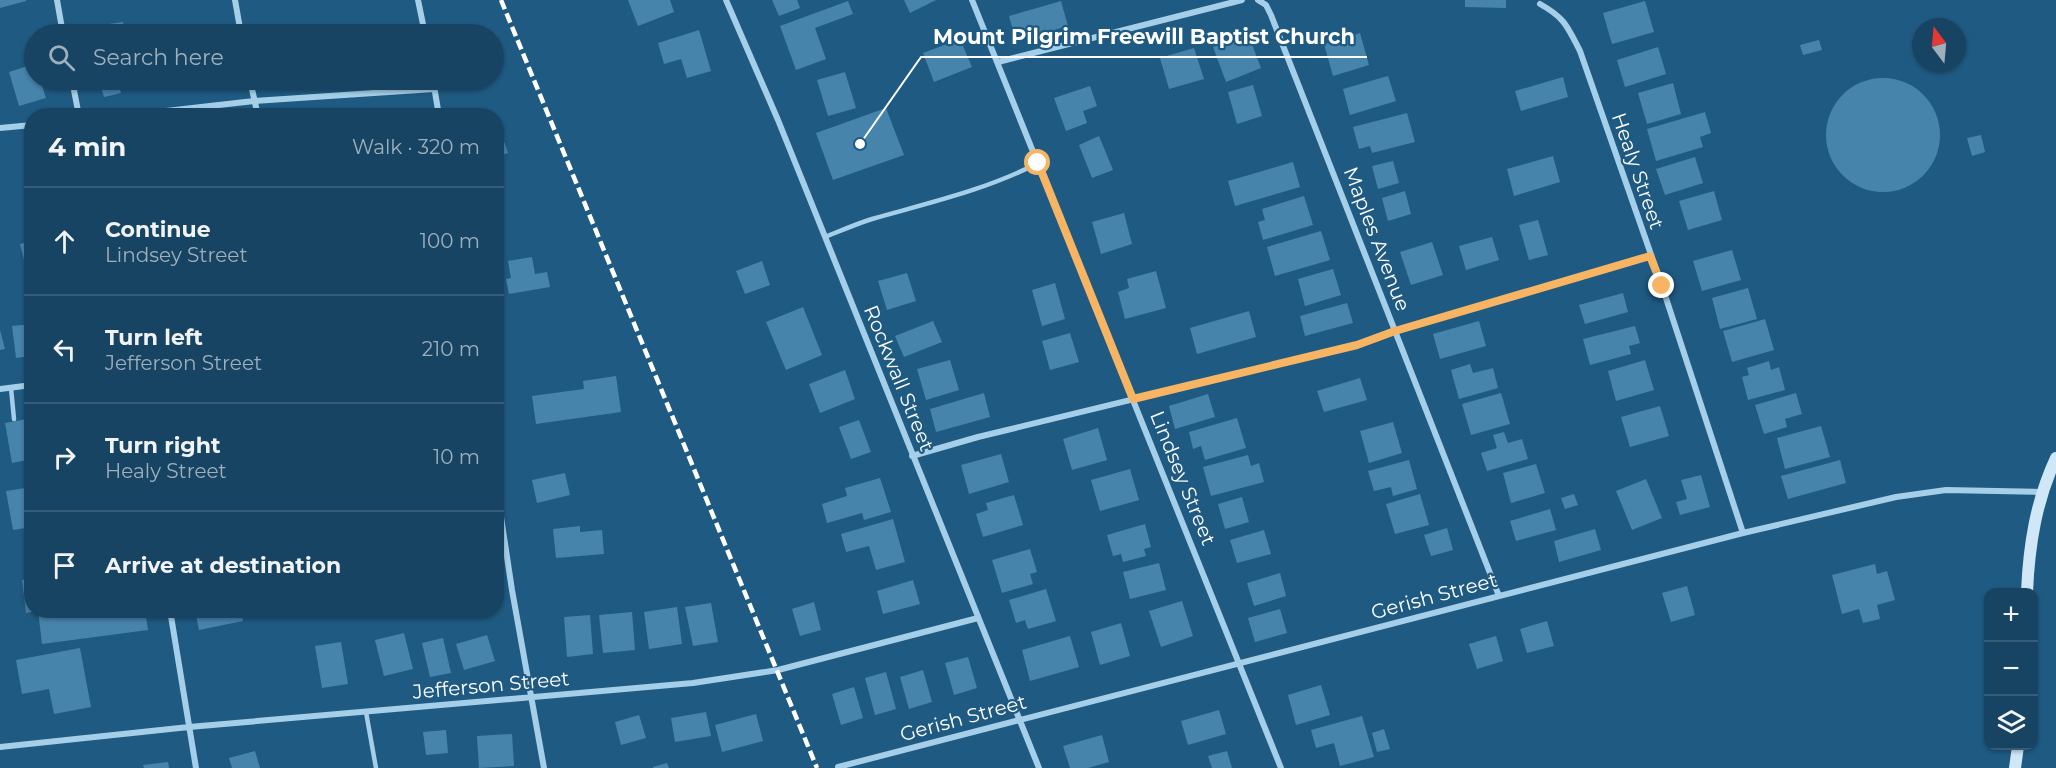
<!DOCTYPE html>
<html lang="en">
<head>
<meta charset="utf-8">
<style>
  :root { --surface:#174462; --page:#244e6b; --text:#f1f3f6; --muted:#9eb0be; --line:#365c77 }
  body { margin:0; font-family:Montserrat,sans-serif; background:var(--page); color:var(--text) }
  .controls { position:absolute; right:18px; bottom:18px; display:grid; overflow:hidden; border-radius:12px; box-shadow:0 2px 4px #0004 }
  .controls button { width:54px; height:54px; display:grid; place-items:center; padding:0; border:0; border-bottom:2px solid var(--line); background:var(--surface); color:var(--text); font:30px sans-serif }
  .compass { position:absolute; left:1912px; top:18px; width:54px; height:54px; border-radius:50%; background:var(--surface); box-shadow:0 2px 4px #0004; rotate:344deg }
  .stop { position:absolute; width:18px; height:18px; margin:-14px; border:4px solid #f7b564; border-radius:50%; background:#fff }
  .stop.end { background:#f7b564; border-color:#fff; box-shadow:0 2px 6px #0008 }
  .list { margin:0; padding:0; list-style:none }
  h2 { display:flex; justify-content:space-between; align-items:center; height:78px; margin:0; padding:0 24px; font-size:26px }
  h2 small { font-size:20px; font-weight:400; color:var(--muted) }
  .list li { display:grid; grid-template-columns:39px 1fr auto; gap:18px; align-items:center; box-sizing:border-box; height:108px; padding:0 24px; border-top:2px solid var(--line) }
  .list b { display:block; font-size:22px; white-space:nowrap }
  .list p { margin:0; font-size:20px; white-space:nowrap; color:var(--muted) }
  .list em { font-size:20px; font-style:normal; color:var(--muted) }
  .icon { flex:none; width:33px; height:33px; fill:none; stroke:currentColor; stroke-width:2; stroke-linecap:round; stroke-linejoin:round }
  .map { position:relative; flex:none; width:2056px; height:768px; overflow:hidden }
  .search { position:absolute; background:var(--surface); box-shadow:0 2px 4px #0004; left:24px; top:24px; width:480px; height:66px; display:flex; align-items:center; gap:15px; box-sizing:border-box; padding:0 21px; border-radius:33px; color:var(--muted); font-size:22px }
  .panel { position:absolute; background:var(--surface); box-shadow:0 2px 4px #0004; left:24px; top:108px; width:480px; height:510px; border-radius:24px }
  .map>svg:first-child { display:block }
  .building { fill:#4784ab }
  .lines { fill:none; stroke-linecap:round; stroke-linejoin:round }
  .service { stroke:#a5cfe9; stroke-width:4.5 }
  .minor { stroke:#a5cfe9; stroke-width:6 }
  .secondary { stroke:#d0e7f7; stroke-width:12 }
  .rail { stroke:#fff; stroke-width:4.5; stroke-dasharray:10 4.5; stroke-linecap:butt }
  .route { stroke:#f7b564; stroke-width:8 }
  .labels { text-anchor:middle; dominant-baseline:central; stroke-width:4.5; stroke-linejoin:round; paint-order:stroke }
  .street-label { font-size:20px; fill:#fff; stroke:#1f5a82 }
  .leader { fill:none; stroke:#fff; stroke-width:2 }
  .callout-dot { fill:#fff; stroke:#1f5a82; stroke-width:2 }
  .callout-label { font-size:21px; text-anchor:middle; font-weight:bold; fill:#fff; stroke:#1f5a82; stroke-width:4.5; stroke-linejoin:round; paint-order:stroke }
</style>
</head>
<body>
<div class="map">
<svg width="2056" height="768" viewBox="0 0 2056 768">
  <rect width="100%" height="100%" fill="#1f5a82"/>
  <path class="building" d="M0,0h26v1l-26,7z
    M628,0h42l4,12 -36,14z
    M772,0h25l3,8 -21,8z
    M904,0h32l-26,13z
    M1465,0h41v8l-41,-1z
    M848,1l5,13 -38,14 11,31 -30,11 -16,-44z
    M1061,1l7,25 -52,15 -7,-25z
    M1645,1l9,31 -42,12 -9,-31z
    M123,22l2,12h-30l-1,-8z
    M351,24l2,10h-30l-1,-4z
    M220,28l2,6h-24z
    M403,30v4h-27v-1z
    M699,30l12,41 -24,7 -6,-19 -17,5 -6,-21z
    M1360,33l9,32 -36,11 -9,-32z
    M1248,34l13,34 -35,14 -13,-35z
    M960,39l12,28 -38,15 -11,-29z
    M1819,40l3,10 -19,5 -3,-10z
    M1658,47l8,27 -41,13 -8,-27z
    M1194,48l10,31 -35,10 -9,-31z
    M34,64v16h6l6,18 -27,8 -10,-34z
    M845,72l11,36 -28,8 -11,-36z
    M1388,76l8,25 -46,14 -7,-26z
    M1563,77l5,20 -47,14 -6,-20z
    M1826 135a57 57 0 1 1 114 0a57 57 0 1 1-114 0Z
    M99,80h27l-8,2 3,11 -17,4z
    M1673,83l8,31 -34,10 -9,-31z
    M1253,85l9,31 -25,8 -9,-32z
    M1090,86l7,20 -14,5 4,12 -21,8 -12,-33z
    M886,108l18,47 -71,25 -17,-47z
    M1705,112l6,21 -11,4 3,10 -47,14 -9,-32z
    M1407,113l8,29 -43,11 -2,-7 -11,3 -6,-22z
    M496,117l12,36 -12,4z
    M1981,135l4,17 -13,4 -5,-18z
    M1099,136l14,34 -21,8 -13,-33z
    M1553,156l7,26 -46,14 -7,-27z
    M1695,157l8,26 -38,12 -9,-26z
    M1393,161l6,22 -21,6 -6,-23z
    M1293,162l7,25 -65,19 -7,-25z
    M1405,191l6,23 -23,7 -6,-23z
    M1714,191l8,29 -34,10 -9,-29z
    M1304,196l9,29 -50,15 -5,-18 7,-2 -3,-11z
    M1124,213l8,31 -31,10 -9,-32z
    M1538,220l10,35 -19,5 -10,-35z
    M1321,231l9,29 -55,16 -8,-29z
    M1492,237l7,23 -33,10 -7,-24z
    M32,241v38l-3,1 -9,-36z
    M1432,242l11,33 -32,10 -11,-33z
    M1732,250l9,30 -39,11 -9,-30z
    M532,257l3,17 12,-2 3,15 -41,7 -3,-15 5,-1 -3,-17z
    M762,261l8,24 -25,9 -9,-23z
    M1333,269l8,26 -36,11 -7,-27z
    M1156,271l10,37 -41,11 -7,-27 11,-4 -2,-9z
    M907,273l9,28 -29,9 -9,-29z
    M1055,283l10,36 -23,7 -10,-36z
    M1748,288l9,31 -37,10 -8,-31z
    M1623,293l5,19 -43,12 -6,-19z
    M1347,303l6,20 -48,13 -5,-20z
    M803,307l19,48 -36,15 -20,-48z
    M1249,311l7,26 -59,17 -7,-26z
    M1765,319l9,31 -42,12 -9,-31z
    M933,321l9,21 -38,15 -9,-21z
    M1479,321l7,25 -46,13 -7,-25z
    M32,324v32l-16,2 -4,-32z
    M1635,326l5,17 -11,3 2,8 -41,11 -7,-26z
    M0,330l5,19 -5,1z
    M1070,333l9,29 -29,8 -8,-29z
    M950,360l9,30 -33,10 -9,-31z
    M1645,360l9,30 -38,11 -8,-30z
    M1769,361l2,9 8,-3 6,23 -37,10 -6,-23 7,-2 -2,-7z
    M1470,364l3,9 20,-5 5,20 -39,11 -8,-29z
    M845,370l10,29 -35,14 -11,-29z
    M616,376l5,36 -85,12 -4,-28 52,-7 -1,-8z
    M1360,378l7,22 -43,12 -7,-21z
    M984,393l6,24 -54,15 -6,-23z
    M1501,393l9,31 -39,11 -9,-31z
    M1796,393l6,21 -17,5 2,8 -23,7 -9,-29z
    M1208,394l7,23 -40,12 -6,-23z
    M1660,406l9,30 -39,11 -9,-30z
    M32,418v41l-20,4 -7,-40z
    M1237,418l9,30 -41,12 -4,-14 -8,3 -4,-17z
    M859,420l12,32 -20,7 -12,-32z
    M1393,422l9,31 -33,10 -9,-32z
    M1821,426l9,31 -45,12 -8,-31z
    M1098,428l9,32 -35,10 -9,-31z
    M1504,432l4,11 14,-4 6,20 -41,12 -6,-18 16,-5 -4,-13z
    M1001,454l8,28 -40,12 -8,-29z
    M1248,455l3,11 8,-3 5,19 -53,14 -8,-29z
    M1409,460l8,29 -24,7 -2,-9 -17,4 -6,-20z
    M1840,460l6,23 -58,16 -7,-23z
    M1536,464l9,29 -34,10 -8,-30z
    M1130,469l9,31 -39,11 -9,-31z
    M565,473l5,22 -33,8 -5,-23z
    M1701,475l9,32 -30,8 -4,-13 11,-3 -6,-19z
    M880,478l11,34 -27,8 -2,-7 -35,10 -5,-19 25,-8 -2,-8z
    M1646,479l16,39 -30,12 -16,-39z
    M32,487v40l-19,3 -7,-39z
    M1420,494l9,31 -34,9 -9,-30z
    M1574,494l4,11 -13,4 -4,-11z
    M1014,495l9,30 -40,12 -7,-23 12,-4 -2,-7z
    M1242,497l7,25 -24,7 -7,-25z
    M1550,509l6,21 -40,11 -6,-20z
    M893,519l12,43 -29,8 -7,-24 -23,6 -5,-18z
    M1145,524l6,23 -7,2 2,7 -23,6 -2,-8 -8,2 -6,-21z
    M580,526v6l22,-2 2,24 -48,4 -3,-29z
    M1447,528l6,22 -22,6 -7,-21z
    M1595,529l6,21 -42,12 -5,-21z
    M1264,530l7,24 -34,9 -7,-23z
    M1030,549l7,23 -7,2 3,10 -31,9 -10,-33z
    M1159,563l7,27 -36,9 -7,-27z
    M1875,564l2,10 10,-3 8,29 -18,5 3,14 -17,4 -4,-14 -17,5 -10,-39z
    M1280,573l6,23 -32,10 -7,-23z
    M32,578v34l-6,1 -4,-33z
    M913,580l7,24 -37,10 -6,-23z
    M1687,586l8,29 -24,7 -9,-29z
    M1046,589l10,32 -28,8 -3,-9 -9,3 -7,-23z
    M1182,601l11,35 -32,11 -12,-36z
    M814,602l7,28 -21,6 -8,-27z
    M711,603l7,39 -25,4 -8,-39z
    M677,607l5,37 -33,5 -5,-37z
    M1280,609l7,24 -32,9 -7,-24z
    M38,610h107l3,20 -106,14z
    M195,610h46l2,11 -44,9z
    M632,612l3,38 -32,3 -4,-38z
    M590,615l3,39 -26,3 -3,-40z
    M1547,621l7,25 -27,7 -7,-24z
    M1121,623l9,33 -30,9 -9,-33z
    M404,633l9,36 -29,7 -9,-36z
    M487,635l8,26 -31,9 -8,-26z
    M1070,636l9,31 -49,14 -8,-31z
    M1496,636l7,25 -26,8 -8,-25z
    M443,638l8,35 -21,4 -8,-34z
    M341,642l7,42 -26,4 -7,-42z
    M80,648l11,59 -37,7 -5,-25 -27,5 -6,-34z
    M968,657l9,31 -23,7 -9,-32z
    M923,670l9,32 -23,7 -9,-32z
    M886,672l10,37 -21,6 -10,-37z
    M1321,685l9,30 -34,10 -8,-30z
    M854,687l9,31 -22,7 -9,-31z
    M1219,710l7,24 -38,11 -7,-24z
    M706,712l5,24 -36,6 -4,-24z
    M756,714l7,27 -41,11 -7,-27z
    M639,715l7,23 -25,7 -6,-23z
    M1362,716l12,41 -34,9 -6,-23 -18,5 -5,-18z
    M1384,729l6,20 -13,3 -5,-19z
    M446,730l2,23 -22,2 -3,-23z
    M512,734l2,32 -35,2 -2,-32z
    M1102,735l7,27 -21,6h-18l-7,-22z
    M255,751l5,17h-28l-3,-10z
    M1227,751l5,17h-20l-4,-12z
    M168,762l1,6h-25l-1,-3z
    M667,763l2,5h-16v-1z"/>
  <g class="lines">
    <path class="service" d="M825,237c15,-6 31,-13 47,-18 56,-16 114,-29 166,-56
      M11,388l3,31
      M366,712l10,56"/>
    <path class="minor" d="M57,0l6,34
      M235,0l6,34
      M418,0l7,34
      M726,0l52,120 261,648
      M972,0l309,768
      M1258,0l8,5 5,10 228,581
      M1540,4c25,14 27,22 40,47l82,235 81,247
      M998,62l244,-62
      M72,80l7,36
      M250,80l8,36
      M433,80l6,36
      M122,116l132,-15 180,-12
      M0,128l32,-3
      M0,389l32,-4
      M912,456l66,-19 379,-92 38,-14 255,-75
      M496,484l16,106 32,178
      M170,610l26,158
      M0,747l189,-20 504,-44 85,-13 200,-52
      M838,767l905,-234 153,-36 50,-7 96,2"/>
    <path class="secondary" d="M2027,592c2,-47 9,-91 29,-134
      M2015,768l3,-22"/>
    <path class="rail" d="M501,0l316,768"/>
  </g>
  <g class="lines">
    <path class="route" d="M1038,163l95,236 224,-54 38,-14 255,-75 12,30"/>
  </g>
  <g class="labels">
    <g class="street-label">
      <text transform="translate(1638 171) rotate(71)">Healy Street</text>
      <text transform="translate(1377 239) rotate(69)">Maples Avenue</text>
      <text transform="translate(899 378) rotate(68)">Rockwall Street</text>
      <text transform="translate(1183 478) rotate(68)">Lindsey Street</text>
      <text transform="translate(1434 596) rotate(-15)">Gerish Street</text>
      <text transform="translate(491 685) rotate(-5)">Jefferson Street</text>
      <text transform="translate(963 718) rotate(-15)">Gerish Street</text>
    </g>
  </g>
  <path class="leader" d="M860 144L921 57H1367"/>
  <circle class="callout-dot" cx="860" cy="144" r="6"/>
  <g class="callout-label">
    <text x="1144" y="44">Mount Pilgrim Freewill Baptist Church</text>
  </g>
</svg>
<div class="controls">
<button>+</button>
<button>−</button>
<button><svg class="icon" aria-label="layers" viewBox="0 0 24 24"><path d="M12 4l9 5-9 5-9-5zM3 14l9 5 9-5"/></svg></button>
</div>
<svg class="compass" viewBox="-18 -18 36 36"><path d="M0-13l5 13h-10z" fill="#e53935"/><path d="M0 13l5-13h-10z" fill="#9eb0be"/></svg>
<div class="stop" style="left:1038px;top:163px"></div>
<div class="stop end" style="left:1662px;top:286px"></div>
<div class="search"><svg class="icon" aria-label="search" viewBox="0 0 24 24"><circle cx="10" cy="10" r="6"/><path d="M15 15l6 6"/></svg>Search here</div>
<section class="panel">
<h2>4 min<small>Walk · 320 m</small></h2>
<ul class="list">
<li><svg class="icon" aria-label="ahead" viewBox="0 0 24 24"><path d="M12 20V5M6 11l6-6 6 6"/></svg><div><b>Continue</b><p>Lindsey Street</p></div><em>100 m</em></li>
<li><svg class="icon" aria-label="left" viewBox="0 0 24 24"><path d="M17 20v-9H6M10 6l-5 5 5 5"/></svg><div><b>Turn left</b><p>Jefferson Street</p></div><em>210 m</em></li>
<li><svg class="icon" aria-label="right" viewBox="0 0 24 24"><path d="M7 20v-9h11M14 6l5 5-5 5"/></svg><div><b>Turn right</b><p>Healy Street</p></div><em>10 m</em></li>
<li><svg class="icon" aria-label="arrive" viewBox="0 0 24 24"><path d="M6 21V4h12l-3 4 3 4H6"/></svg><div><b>Arrive at destination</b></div></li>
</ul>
</section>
</div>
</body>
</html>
